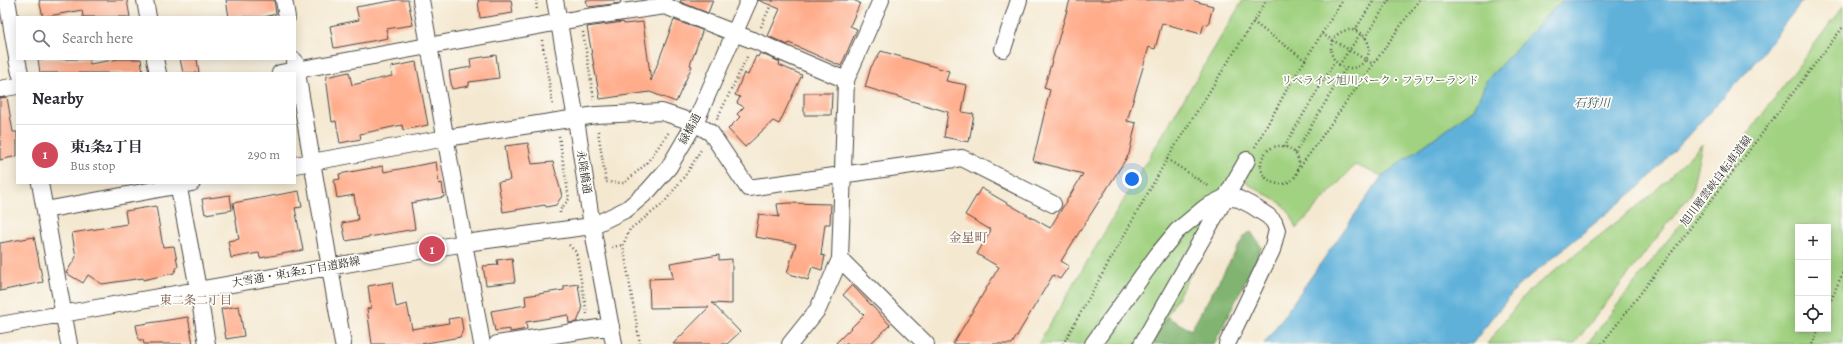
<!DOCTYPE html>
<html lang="en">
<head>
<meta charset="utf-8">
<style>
  :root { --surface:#fff; --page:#f2f2f3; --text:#2b2b33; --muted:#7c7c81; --line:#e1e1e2; --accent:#d1495b }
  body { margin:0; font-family:Alegreya,"Noto Serif JP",serif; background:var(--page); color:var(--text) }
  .controls { position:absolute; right:12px; bottom:12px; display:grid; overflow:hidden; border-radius:0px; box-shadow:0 2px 10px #0003 }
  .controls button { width:36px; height:36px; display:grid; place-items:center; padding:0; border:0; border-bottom:1px solid var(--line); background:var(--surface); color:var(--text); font:20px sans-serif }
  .you { position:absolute; left:1132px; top:179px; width:14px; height:14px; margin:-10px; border:3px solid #fff; border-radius:50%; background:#1a73e8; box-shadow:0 0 0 6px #1a73e833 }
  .badge { display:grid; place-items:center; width:26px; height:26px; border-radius:50%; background:var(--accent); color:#fff; font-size:13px; font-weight:700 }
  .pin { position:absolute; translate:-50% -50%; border:2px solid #fff; box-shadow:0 1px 4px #0006 }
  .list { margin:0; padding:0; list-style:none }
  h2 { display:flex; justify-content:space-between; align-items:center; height:52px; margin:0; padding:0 16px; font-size:17px }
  h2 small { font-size:13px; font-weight:400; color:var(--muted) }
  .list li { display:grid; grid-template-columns:26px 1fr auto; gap:12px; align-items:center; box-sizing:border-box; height:60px; padding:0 16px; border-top:1px solid var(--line) }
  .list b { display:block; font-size:15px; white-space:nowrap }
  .list p { margin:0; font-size:13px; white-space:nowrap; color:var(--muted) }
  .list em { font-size:13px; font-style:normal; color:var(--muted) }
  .icon { flex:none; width:22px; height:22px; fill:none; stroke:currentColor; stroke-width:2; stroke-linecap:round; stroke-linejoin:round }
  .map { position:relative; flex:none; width:1843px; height:344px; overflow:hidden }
  .search { position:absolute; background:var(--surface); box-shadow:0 2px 10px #0003; left:16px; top:16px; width:280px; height:44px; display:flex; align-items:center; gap:10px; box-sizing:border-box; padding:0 14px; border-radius:0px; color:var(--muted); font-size:15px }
  .panel { position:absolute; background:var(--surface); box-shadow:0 2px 10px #0003; left:16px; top:72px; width:280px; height:112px; border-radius:0px }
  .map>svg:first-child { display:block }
  .green { fill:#a1d281; stroke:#667e56; fill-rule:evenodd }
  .forest { fill:#80b46f; stroke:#56704d }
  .water { fill:#5eb1da; stroke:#446e82 }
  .building { fill:#ffac8a }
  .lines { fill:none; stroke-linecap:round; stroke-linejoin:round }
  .minor-casing { stroke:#494744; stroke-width:18 }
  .path { stroke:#494744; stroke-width:2.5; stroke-dasharray:1 3; stroke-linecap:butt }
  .minor { stroke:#fff; stroke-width:16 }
  .labels { text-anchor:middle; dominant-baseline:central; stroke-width:3.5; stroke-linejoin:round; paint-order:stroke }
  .park-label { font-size:11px; fill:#4e5d45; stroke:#fdfcf7 }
  .street-label { font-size:11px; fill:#2b2b2b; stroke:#fdfcf7 }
  .water-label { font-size:12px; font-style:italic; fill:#3d5a68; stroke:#fdfcf7 }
  .neighbourhood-label { font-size:12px; fill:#75584c; stroke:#fdfcf7 }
  .quarter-label { font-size:13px; fill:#75584c; stroke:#fdfcf7 }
</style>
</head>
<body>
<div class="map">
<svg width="1843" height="344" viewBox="0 0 1843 344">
  <rect width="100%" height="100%" fill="#fdfcf7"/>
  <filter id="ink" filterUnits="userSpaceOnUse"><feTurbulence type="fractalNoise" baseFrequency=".025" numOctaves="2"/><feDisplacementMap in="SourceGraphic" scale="8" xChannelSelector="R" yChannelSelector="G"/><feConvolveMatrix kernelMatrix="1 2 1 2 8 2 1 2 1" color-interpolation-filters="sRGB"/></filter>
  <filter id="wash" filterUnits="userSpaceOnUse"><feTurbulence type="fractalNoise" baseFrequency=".012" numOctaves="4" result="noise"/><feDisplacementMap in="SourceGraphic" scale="16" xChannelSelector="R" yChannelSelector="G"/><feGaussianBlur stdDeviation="0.9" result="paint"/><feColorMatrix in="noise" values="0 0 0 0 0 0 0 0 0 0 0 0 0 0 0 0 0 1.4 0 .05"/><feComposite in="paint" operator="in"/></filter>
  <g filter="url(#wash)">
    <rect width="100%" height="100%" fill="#f4e8d0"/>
    <path class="green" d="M1243,0h321l-13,11 -64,69 -13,29 -92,67 -27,-11 -59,64 -5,-14 -9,-11 -34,-20 -4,-9 -24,47 -69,122h-113z
      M1843,6v338h-256l108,-139zM1798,227h30v102h-30z
      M1702,144l-11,50 -117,150h-87l39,-51 123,-96z"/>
    <path class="forest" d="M1251,232l11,16 -48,96h-63l16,-27 24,13 54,-95z"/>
    <path class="water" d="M1564,0h239l-52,67 -106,115 -128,105 -45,57h-208l118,-168 92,-67 13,-29 64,-69z"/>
    <g id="blocks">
      <path class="building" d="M39,0h88l3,17h-47l-1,-7 -39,7z
        M226,0h48l2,14 -12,3h-35z
        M397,0h11l5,25 -27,4 2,9 -54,10 -4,-22 29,-6 -3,-13z
        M478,0h33l2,13 -33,5z
        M586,0h34l1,3 -33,4z
        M681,0h32l-5,13 -28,-11z
        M758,0h95l7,3 -10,23 7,3 -16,37 -52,-23 -1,2 -20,-9 12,-27z
        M1070,0h121l22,6 -5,19 -4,-1 -3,10 -39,-11 -7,26 -6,-2 -22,74 9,2 -7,31 -68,107 8,5 -9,13 -7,-4 -41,69h-59l46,-77 -22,-13 14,-24 -26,-15 16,-27 69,40 33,-54 -50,-13 17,-71 -6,-2z
        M674,20l28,10v2l-12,33 2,1 -16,36 -26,-10 -50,7 -13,-72 36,-5 1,2 19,-2 8,59z
        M881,51l68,20 -3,10 21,4 -5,27 12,2 -5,28 -25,-5 4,-25 -83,-25 6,-20z
        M760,53l20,9 -1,3 23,10 -23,49 -6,-3 -28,26 -17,-18 12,-12 -3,-3 7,-7 -7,-4 3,-6 -5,-2 9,-22 4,2 8,-19 2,1z
        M496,55l3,23 -30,4v4l-17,3 -3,-18 22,-4 -1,-8z
        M38,59h51l1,5 29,-5h22l2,14h-103z
        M180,59h17l2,14h-16z
        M416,62l12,63 -25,5 -1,-5 -42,9 1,5 -21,4 -4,-22 -4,1 -6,-45 23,-5 3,13 40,-9 -1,-9z
        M804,93h28l-1,22h-27z
        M7,97l6,35h4v24l-17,4v-62z
        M528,143l4,21 21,-2 9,34 -6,9 -10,2 -1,-2 -42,7 -5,-30 12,-2 -5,-34z
        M436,162l3,22 3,-1 2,14 -33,6 4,26 -69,12 -4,-18 16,-3 -4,-25 -17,3 -3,-18 6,-1 -1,-5 44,-8 1,6z
        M299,191l3,16 -7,1 8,42 -43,8 -1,-5 -28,5 -3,-17 11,-2 -6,-36z
        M230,195l2,15 -27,4 -3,-15z
        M789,203l42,1 -1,20h-5l-4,31 4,1 -3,14 -10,-3 -4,13 -21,-7 9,-29 -41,-7 4,-23 20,3 -2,-13z
        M156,206l7,41 11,-1 4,20 -4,7 -31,7v-2l-41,6 -14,-9 -5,8 -17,-10 10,-16 -4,-24 55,-9 -2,-13z
        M34,237l9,45 -43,9v-48z
        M719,255v5l13,-1v45l-20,-1 28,29 -13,12h-54l36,-37 -59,1 -1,-29 24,-1 -3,-15z
        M512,258l3,24 -29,3 -3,-19 15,-1 -1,-5z
        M392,282l4,25 11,-3 5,25 37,-6 -1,-4 13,-2 2,13 -3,7 -39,7h-49l-5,-35 4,-1 -3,-22z
        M578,284l4,26 -5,12 -8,1 -1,-8 -42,7 1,7 -17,3v-3l-15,2 -4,-20 35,-6 -1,-9 39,-6v-4z
        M852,285l38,40 -20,19h-35l29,-29 -21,-20z
        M239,306l5,30 -18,3 -5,-30z
        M188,317l5,27h-49l-1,-4h-4l-3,-15z"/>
    </g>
  </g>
  <g filter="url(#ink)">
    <use href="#blocks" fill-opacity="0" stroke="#494744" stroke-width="1"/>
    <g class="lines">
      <g class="minor-casing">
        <path id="minor" d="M7,0l10,58
          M145,0l3,17
          M284,0l3,17
          M421,0l61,344
          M555,0l21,119 16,107 22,118
          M664,0l1,6 90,35 91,39
          M1003,49l16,-49
          M17,59l3,14
          M155,59l3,14
          M295,61l48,283
          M280,73l301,-55 84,-12
          M0,89l17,-3
          M295,165l151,-27 150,-23 66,-3 33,11 16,10 37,55 214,-30 91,46
          M40,183l29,161
          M178,183l20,106 9,55
          M45,210l147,-27
          M840,259l86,85
          M0,325l465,-82 127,-17 35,-17 21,-18 21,-24 26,-44 54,-123
          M497,344l114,-18
          M790,344l28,-35 22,-50 6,-179 35,-80
          M1093,344l65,-90 19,-23 29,-24 20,-10 13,2 12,6 17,11 6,6 3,8 -5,20 -45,94
          M1142,344l105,-184"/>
      </g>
      <path class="path" d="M536,0l1,11
        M1253,22l52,38
        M761,27l12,-27
        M1331 49a19 19 0 1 1 38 0a19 19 0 1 1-38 0Z
        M1355,30l19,-30
        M583,32l11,68
        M1322,34l51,30
        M1365,38l24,-38
        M542,40l11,66
        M1339,65l22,-32
        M717,119l31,-64
        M598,131l8,51 18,1 22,-19 23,-32
        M559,136l10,63 -9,11v5
        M1261 165a19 19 0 1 1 38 0a19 19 0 1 1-38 0Z
        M1255,147l35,-63 53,-84
        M1284,147l51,-86
        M1295,153l51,-85
        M1167,159l43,28
        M1298,170l121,-170
        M569,245l7,7 11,62
        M612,247l11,-2
        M1828,307l15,-35
        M640,344l-17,-99 7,-16 33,-25 24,-31 15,-25
        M1063,344l104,-185 100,-159
        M1602,344l241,-317
        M1812,344l7,-15"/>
      <use href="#minor" class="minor"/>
    </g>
  </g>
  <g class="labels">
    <g class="park-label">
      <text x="1380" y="80">リベライン旭川パーク・フラワーランド</text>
    </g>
    <g class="street-label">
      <text transform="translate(690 129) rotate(-62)">緑橋通</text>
      <text transform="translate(584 172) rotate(81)">永隆橋通</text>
      <text transform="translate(1716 181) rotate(-53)">旭川層雲峡自転車道線</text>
      <text transform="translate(296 272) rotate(-10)">大雪通・東1条2丁目道路線</text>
    </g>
    <g class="water-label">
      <text x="1592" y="103">石狩川</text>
    </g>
    <g class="neighbourhood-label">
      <text x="196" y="300">東二条二丁目</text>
    </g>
    <g class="quarter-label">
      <text x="968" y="237">金星町</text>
    </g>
  </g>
</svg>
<div class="controls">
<button>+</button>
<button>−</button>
<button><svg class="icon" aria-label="locate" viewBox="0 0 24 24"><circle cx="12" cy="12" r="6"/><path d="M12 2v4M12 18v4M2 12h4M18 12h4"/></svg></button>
</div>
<div class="you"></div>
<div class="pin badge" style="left:432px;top:249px">1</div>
<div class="search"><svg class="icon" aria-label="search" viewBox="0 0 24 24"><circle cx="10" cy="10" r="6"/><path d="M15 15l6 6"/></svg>Search here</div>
<section class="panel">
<h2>Nearby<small></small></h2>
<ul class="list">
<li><span class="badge">1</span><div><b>東1条2丁目</b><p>Bus stop</p></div><em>290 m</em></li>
</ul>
</section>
</div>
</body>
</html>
